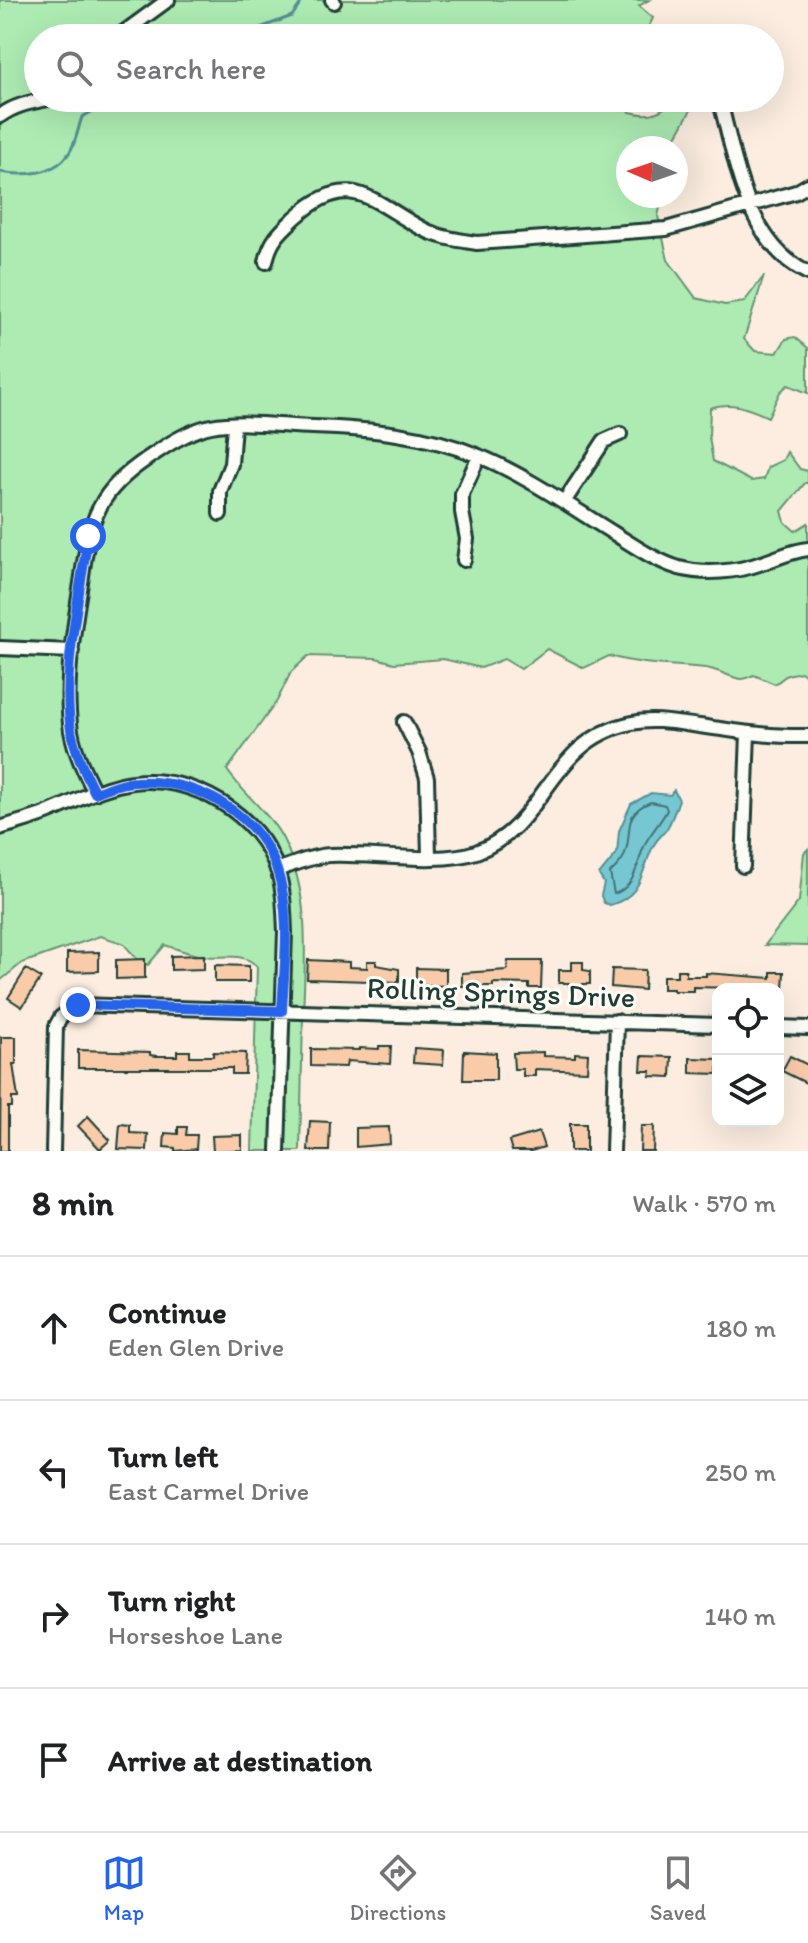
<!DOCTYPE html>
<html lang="en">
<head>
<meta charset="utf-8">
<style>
  :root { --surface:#fff; --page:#f2f2f2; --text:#202124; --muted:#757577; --line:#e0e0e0; --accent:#2563eb }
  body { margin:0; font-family:Itim,sans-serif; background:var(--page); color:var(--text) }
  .controls { position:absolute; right:24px; bottom:24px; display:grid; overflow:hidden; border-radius:16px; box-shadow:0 8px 32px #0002 }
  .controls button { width:72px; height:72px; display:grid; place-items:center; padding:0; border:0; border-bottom:2px solid var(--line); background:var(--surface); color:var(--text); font:40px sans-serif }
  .compass { position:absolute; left:616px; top:136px; width:72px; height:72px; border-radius:50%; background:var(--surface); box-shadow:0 8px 32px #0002; rotate:272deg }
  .stop { position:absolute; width:24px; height:24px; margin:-18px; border:6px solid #2563eb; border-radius:50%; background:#fff }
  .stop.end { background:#2563eb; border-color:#fff; box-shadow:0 2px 8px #0008 }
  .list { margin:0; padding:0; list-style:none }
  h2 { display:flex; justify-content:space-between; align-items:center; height:104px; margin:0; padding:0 32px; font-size:34px }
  h2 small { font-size:26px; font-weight:400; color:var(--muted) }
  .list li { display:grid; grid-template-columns:52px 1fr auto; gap:24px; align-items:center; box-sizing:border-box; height:144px; padding:0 32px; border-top:2px solid var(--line) }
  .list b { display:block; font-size:30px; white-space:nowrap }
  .list p { margin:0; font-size:26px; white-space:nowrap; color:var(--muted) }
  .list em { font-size:26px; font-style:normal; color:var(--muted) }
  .icon { flex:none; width:44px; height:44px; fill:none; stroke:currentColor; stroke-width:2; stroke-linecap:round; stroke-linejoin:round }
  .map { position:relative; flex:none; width:808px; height:1151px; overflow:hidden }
  .search { position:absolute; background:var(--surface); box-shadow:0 8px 32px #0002; left:24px; right:24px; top:24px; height:88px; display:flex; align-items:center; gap:20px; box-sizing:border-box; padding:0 28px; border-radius:44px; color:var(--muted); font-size:30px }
  .sheet { height:680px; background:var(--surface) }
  nav { display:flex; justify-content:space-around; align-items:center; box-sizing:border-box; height:112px; border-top:2px solid var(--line); background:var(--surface); font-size:22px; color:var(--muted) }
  nav a { display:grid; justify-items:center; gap:4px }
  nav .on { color:var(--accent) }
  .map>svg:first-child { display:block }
  .green { fill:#adebb2; stroke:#669473; stroke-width:2 }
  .water { fill:#77c7d3; stroke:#549093; stroke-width:2 }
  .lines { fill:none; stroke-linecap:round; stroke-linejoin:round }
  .shore { stroke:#427474; stroke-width:2 }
  .stream { stroke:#549093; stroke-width:3 }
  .building { fill:#facba9; stroke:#1f3d34; stroke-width:2 }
  .minor-casing { stroke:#1f3d34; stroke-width:18 }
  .minor { stroke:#fdfcf7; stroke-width:12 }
  .route { stroke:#2563eb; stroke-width:10 }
  .labels { text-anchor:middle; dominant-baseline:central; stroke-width:6; stroke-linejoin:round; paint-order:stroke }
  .street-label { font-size:30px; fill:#1f3d34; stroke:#fdfcf7 }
</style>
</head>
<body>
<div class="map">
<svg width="808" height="1151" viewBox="0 0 808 1151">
  <rect width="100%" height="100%" fill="#fcede0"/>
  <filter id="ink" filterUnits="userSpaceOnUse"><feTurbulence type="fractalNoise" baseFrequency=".0125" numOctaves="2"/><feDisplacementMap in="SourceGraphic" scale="16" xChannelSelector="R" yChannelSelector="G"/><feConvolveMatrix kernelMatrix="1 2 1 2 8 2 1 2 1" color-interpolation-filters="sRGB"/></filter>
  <g filter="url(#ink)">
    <path class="green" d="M0,0h649l-10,6 14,12 -5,10 -12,9 -598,1v60h584l8,14c20,5 31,2 44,-14l24,2c-12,15 -18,33 -30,48h-40v48h35l-5,20 10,44 28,38 29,7 19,-3 20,-26 -20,63 11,12 22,2 9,-14 9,-2 13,11v45l-20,-8 -8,7 -12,25c-18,-8 -37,-17 -58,-9l-1,29 4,24 38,20 13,-2 4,-12 15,-7 4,-8 13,17 8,2v12h-3l-23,28 3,11 10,9 13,-8v154l-7,-5 -14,3 -12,9 -21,-9c-4,1 -8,4 -12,4 -9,0 -25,-10 -37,-11 -31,-3 -65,-3 -96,-12l-25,12 -37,-19 -26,20 -17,-10 -23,9 -38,-9 -49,4 -18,-5 -68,-2 -17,16 -14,29 -50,69c17,25 44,44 57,71 27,55 21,116 19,175 -1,45 -2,90 -3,135h-48l5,-184c-13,-16 -36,-8 -54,-11 -13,-2 -26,-7 -38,-11l-17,20 -11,-6 -14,-16 -23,-7 -78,27 -22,18z
      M808,849v97l-43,-1 34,-44 5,-48z"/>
    <path class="water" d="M674,790l5,10c-4,10 -7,21 -13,30 -4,5 -9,9 -12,15 -14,25 -9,50 -44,60l-6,-2 -3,-7 3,-13 -5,-8 18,-22 2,-22 12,-27 20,-11 19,2z"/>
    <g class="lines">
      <path class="shore" d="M651,802l14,3 2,5c-6,12 -15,21 -21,32 -10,19 -8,44 -32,52l-4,-21c4,-4 10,-9 13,-15 12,-23 -4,-44 28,-56z"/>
      <path class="stream" d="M233,38l59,-22 11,-16
        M0,172c23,4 55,3 69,-19 7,-10 9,-25 13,-36l36,-19"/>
    </g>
    <path class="building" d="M99,952v19l-32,1v-19z
      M204,955v14l-33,1v-14z
      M145,959v19l-29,1v-19z
      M308,960l41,2v5l18,1v-7h9v4l23,4v13l-92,-3z
      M508,961h34l-1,27h-12v-4l-36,-1v3h-31v-13l45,-3z
      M572,962h11v8l7,1v13h-7v3h-14v-4h-10v-13h13z
      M215,965l34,1v16h-34z
      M416,968l30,1v17l-30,-1z
      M26,969l15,9 -19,29 -14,-9z
      M612,969l33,1 -1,20 -33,-3z
      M677,970h9v6h20v-3l65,5v-6h13l-1,17 -90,-2v4h-20v-2h-10v-13h14z
      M1,1037h15v27h-3l5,34h-6v9h-4v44h-8z
      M379,1046h12l-1,18 -43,-3 -1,6 -35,-1v-17l48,1v-2l20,1z
      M414,1048l30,2 -1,15 -30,-2z
      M78,1050l72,2v3l6,1h21v-5h13v5h23v-4l33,1 -1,21h-13v-6h-154z
      M464,1051l32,2v27h-33z
      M543,1052v4l32,1v-4l13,1 -1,17 -52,-2v7h-12v-7h-9l-1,-16z
      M642,1056l30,1 -1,20 -21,-1 1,-5h-10z
      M790,1056l18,9v19l-26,-13z
      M690,1058l28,1v15l-28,-1z
      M88,1116l22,24 -10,9 -22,-23z
      M310,1121l20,1 -1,29h-21z
      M120,1124l10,1v8l18,1 -1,16 -29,-1z
      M570,1124h16v27h-16z
      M641,1126h13l-1,25h-13z
      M178,1127h9l-1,8h11l-1,14 -21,2v-3l-11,-1 1,-14 13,1z
      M389,1127l1,17 -34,3v-19z
      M539,1132l5,15 -13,4h-19l-3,-10z
      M242,1135v15l-29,1 -1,-15z"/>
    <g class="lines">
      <g class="minor-casing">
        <path id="minor" d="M332,0l2,2
          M116,38l52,-38
          M719,98c17,61 27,146 89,175
          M0,116c16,-12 33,-14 53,-18
          M266,262c4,-22 15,-31 30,-45 54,-49 76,-15 127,12 17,9 35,11 54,14l189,-14 130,-37 12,-7
          M564,502l40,-61 16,-7
          M220,514v-23l11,-27 3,-39
          M464,560l3,-21 -5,-27v-18l17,-38
          M0,648l72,3
          M404,722l15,30 8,26 2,78
          M95,793c-10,-20 -20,-40 -24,-62 -8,-53 5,-110 12,-162 9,-62 22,-83 74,-117 16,-11 34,-22 54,-26 32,-6 69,0 102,1 57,2 113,7 166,29 48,20 92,51 136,78 21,13 41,27 64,34 26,7 58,4 83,-5 16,-5 29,-12 46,-14
          M0,828c15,-5 32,-9 47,-15 28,-11 55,-27 86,-31 59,-8 127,32 145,90 6,19 6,40 7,60l-7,219
          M743,866l5,-133
          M277,870c17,-6 35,-14 53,-15 41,-2 109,10 146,-3 72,-26 70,-111 156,-129 21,-5 45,0 67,3 36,5 72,11 109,10
          M778,1027l30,1
          M53,1151l3,-125 5,-9 17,-12 640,20
          M613,1151l4,-130"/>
      </g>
      <use href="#minor" class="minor"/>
    </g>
  </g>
  <g class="lines" filter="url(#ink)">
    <path class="route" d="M78,1005l204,6c2,-45 10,-97 -5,-141 -19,-58 -82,-91 -141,-88 -14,0 -28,6 -41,11 -10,-19 -18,-38 -23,-58 -12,-57 8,-141 16,-199"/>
  </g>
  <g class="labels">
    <g class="street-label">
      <text transform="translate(501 992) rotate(2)">Rolling Springs Drive</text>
    </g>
  </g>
</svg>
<div class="controls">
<button><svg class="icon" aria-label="locate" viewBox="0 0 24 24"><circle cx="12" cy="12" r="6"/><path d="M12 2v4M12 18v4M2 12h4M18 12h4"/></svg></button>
<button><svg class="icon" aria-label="layers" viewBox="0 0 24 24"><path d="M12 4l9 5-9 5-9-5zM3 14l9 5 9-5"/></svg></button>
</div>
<svg class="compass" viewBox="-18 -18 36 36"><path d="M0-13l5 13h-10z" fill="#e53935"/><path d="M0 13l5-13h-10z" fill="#757577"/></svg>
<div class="stop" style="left:88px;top:536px"></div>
<div class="stop end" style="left:78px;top:1005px"></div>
<div class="search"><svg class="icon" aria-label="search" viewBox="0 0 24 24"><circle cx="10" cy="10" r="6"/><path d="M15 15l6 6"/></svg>Search here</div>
</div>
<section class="sheet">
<h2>8 min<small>Walk · 570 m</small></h2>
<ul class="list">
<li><svg class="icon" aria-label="ahead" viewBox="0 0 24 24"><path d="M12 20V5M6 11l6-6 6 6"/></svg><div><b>Continue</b><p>Eden Glen Drive</p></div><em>180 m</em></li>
<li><svg class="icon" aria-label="left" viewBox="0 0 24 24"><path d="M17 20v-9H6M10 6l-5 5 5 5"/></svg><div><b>Turn left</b><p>East Carmel Drive</p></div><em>250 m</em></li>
<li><svg class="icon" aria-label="right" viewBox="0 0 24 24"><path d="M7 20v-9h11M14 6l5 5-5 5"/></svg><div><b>Turn right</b><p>Horseshoe Lane</p></div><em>140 m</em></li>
<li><svg class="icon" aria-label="arrive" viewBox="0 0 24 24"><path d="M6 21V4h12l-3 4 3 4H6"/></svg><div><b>Arrive at destination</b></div></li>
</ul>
</section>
<nav>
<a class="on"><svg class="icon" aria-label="map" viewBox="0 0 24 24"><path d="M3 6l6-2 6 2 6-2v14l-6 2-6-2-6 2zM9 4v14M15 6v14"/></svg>Map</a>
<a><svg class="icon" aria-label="directions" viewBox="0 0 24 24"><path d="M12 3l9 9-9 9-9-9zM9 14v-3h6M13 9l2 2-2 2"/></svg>Directions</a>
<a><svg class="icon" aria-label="saved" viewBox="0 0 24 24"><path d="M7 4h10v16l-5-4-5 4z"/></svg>Saved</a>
</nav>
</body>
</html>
